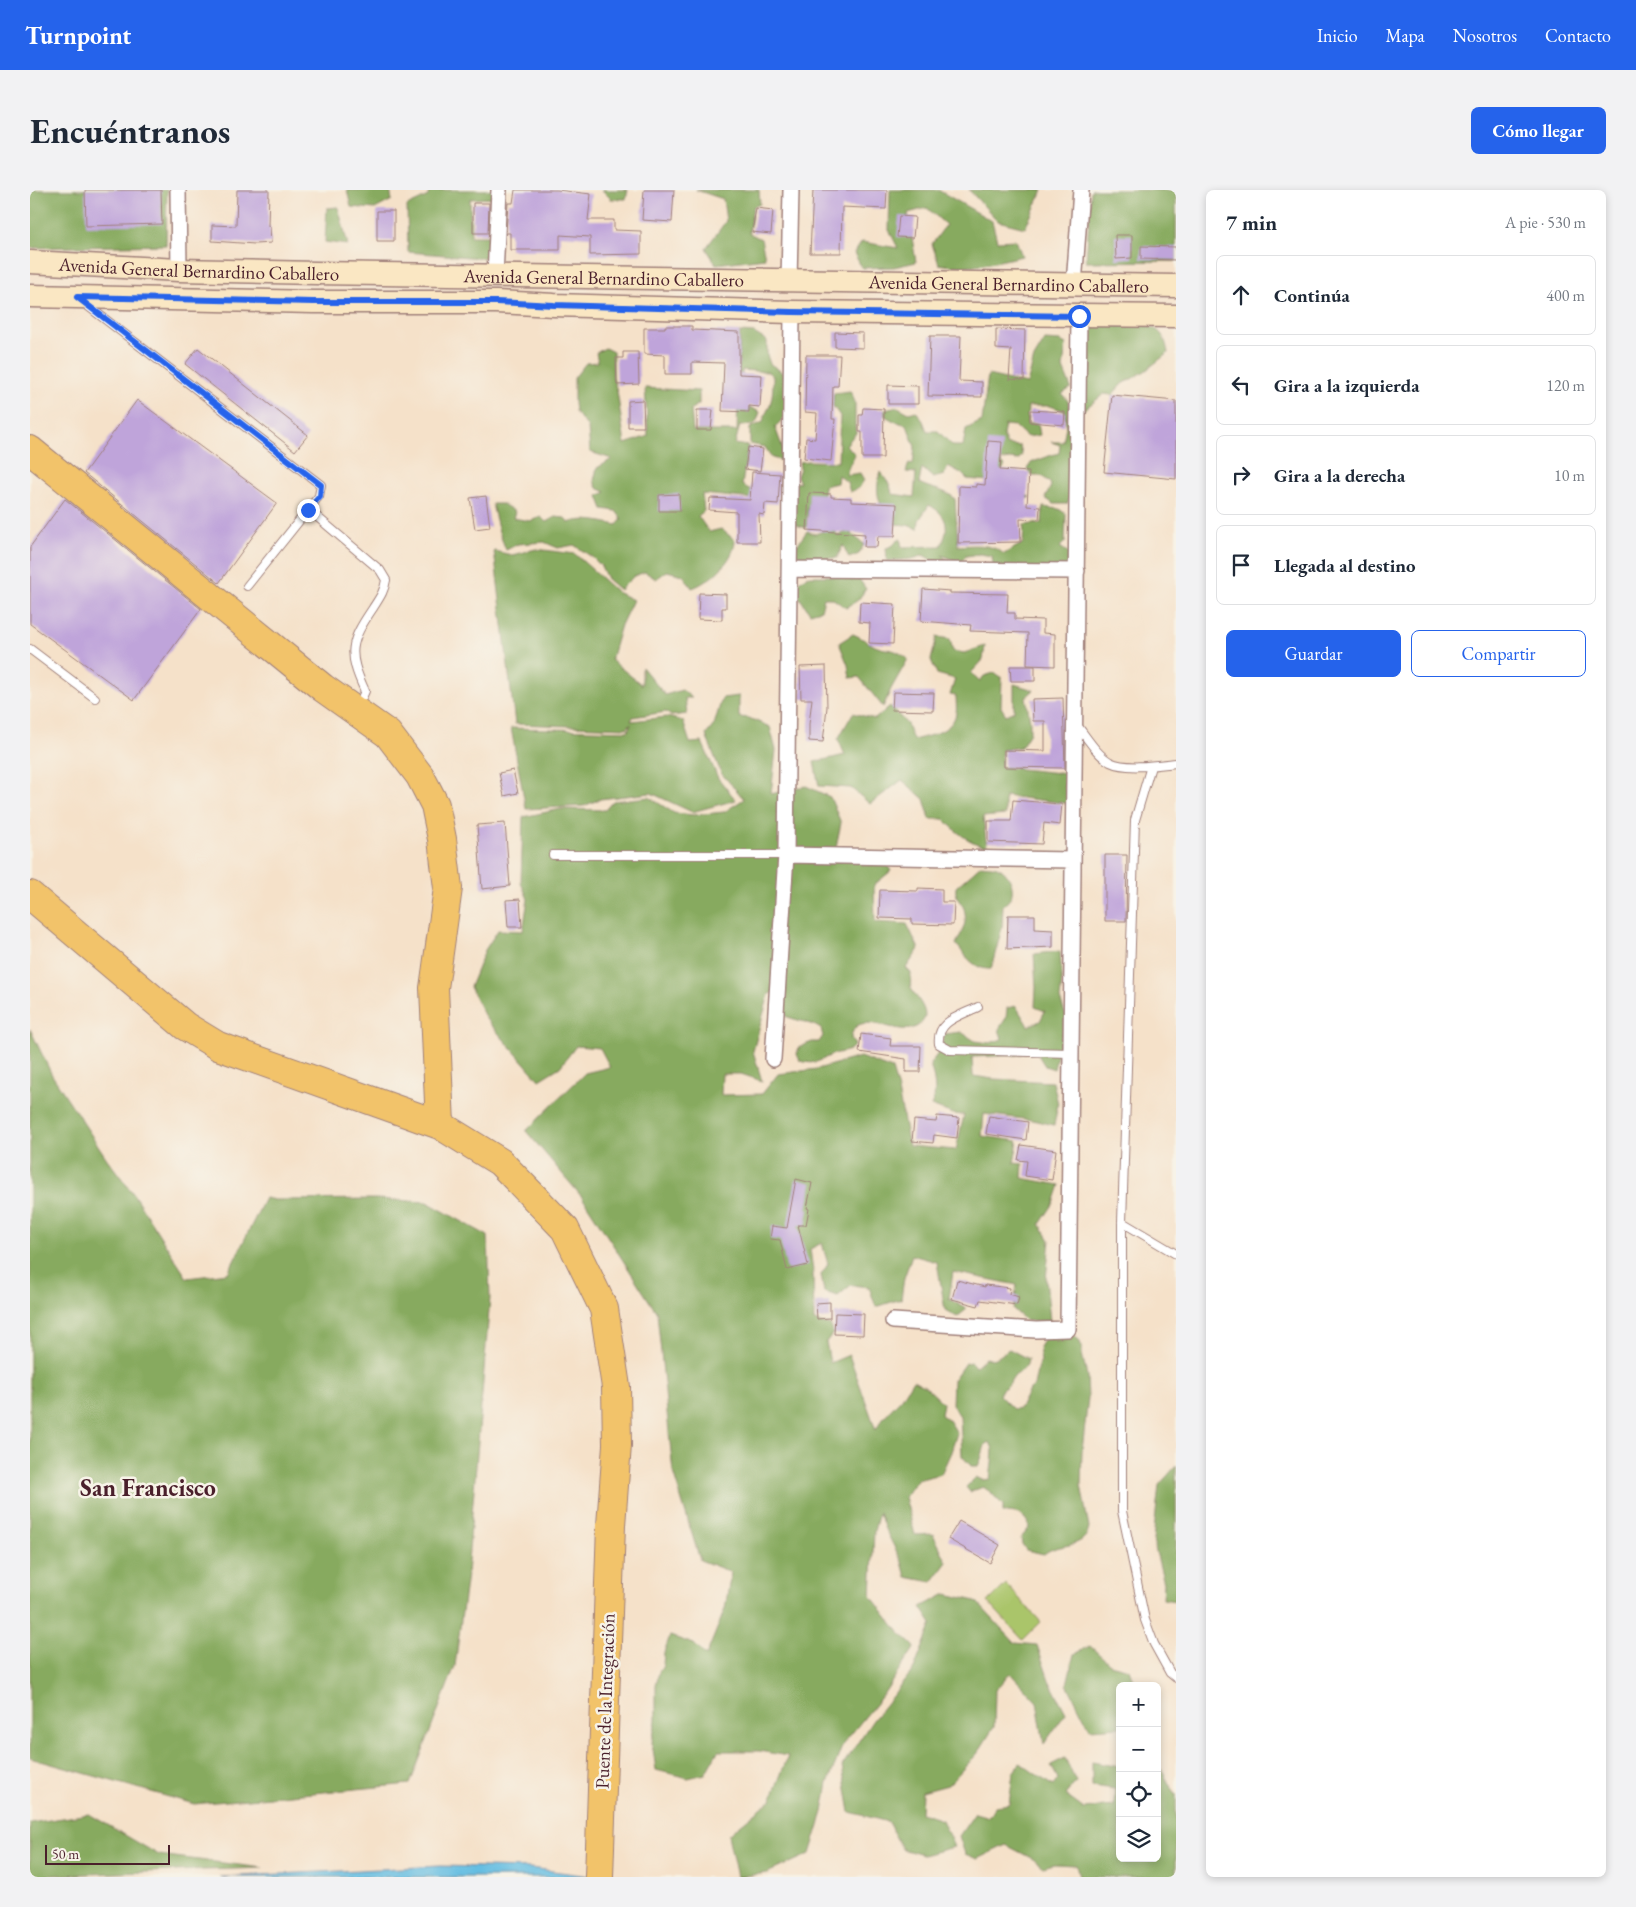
<!DOCTYPE html>
<html lang="es">
<head>
<meta charset="utf-8">
<style>
  :root { --surface:#fff; --page:#f2f2f3; --text:#1f2937; --muted:#747a83; --line:#e0e1e3; --accent:#2563eb }
  body { margin:0; font-family:"EB Garamond",serif; background:var(--page); color:var(--text) }
  .controls { position:absolute; right:15px; bottom:15px; display:grid; overflow:hidden; border-radius:8px; box-shadow:0 2px 8px #0003 }
  .controls button { width:45px; height:45px; display:grid; place-items:center; padding:0; border:0; border-bottom:1px solid var(--line); background:var(--surface); color:var(--text); font:25px sans-serif }
  .scale { position:absolute; left:15px; bottom:12px; width:125px; box-sizing:border-box; padding-left:5px; border:2px solid #4a1f2b; border-top:0; font-size:14px; line-height:18px; white-space:nowrap; color:#4a1f2b; -webkit-text-stroke:4px #f7f3e8; paint-order:stroke }
  .stop { position:absolute; width:15px; height:15px; margin:-11px; border:4px solid #2563eb; border-radius:50%; background:#fff }
  .stop.end { background:#2563eb; border-color:#fff; box-shadow:0 1px 5px #0008 }
  .list { margin:0; padding:0; list-style:none }
  h2 { display:flex; justify-content:space-between; align-items:center; height:65px; margin:0; padding:0 20px; font-size:21px }
  h2 small { font-size:16px; font-weight:400; color:var(--muted) }
  .list li { display:grid; grid-template-columns:32px 1fr auto; gap:15px; align-items:center; box-sizing:border-box; height:80px; margin:0 10px 10px; padding:0 10px; border:1px solid var(--line); border-radius:8px }
  .list b { display:block; font-size:19px; white-space:nowrap }
  .list em { font-size:16px; font-style:normal; color:var(--muted) }
  .actions { display:flex; gap:10px; padding:15px 20px }
  .actions a { flex:1; padding:11px 0; border:1px solid var(--accent); border-radius:8px; text-align:center; font-size:18px; color:var(--accent) }
  .actions .main { background:var(--accent); color:#fff }
  .icon { flex:none; width:28px; height:28px; fill:none; stroke:currentColor; stroke-width:2; stroke-linecap:round; stroke-linejoin:round }
  .map { position:relative; flex:none; width:1146px; height:1687px; overflow:hidden; border-radius:8px }
  header { display:flex; align-items:center; gap:30px; box-sizing:border-box; height:70px; padding:0 25px; background:var(--accent); color:#fff }
  header strong { font-size:24px }
  nav { display:flex; gap:28px; margin-inline-start:auto; font-size:18px }
  .intro { display:flex; align-items:center; justify-content:space-between; box-sizing:border-box; height:120px; padding:0 30px }
  h1 { margin:0; font-size:35px }
  .button { padding:12px 22px; border-radius:8px; background:var(--accent); color:#fff; font-size:18px; font-weight:700 }
  main { display:flex; gap:30px; padding:0 30px }
  aside { flex:1; background:var(--surface); border-radius:8px; box-shadow:0 2px 8px #0003 }
  .map>svg:first-child { display:block }
  .green { fill:#aac56b; stroke:#7a724b }
  .forest { fill:#87aa5f; stroke:#686445 }
  .water { fill:#65bee2; stroke:#586e86 }
  .building { fill:#bfa4da }
  .lines { fill:none; stroke-linecap:round; stroke-linejoin:round }
  .lane-casing { stroke:#a0807a; stroke-width:10 }
  .street-casing { stroke:#a0807a; stroke-width:18 }
  .secondary-casing { stroke:#a0807a; stroke-width:25 }
  .highway-casing { stroke:#a0807a; stroke-width:30 }
  .lane { stroke:#fff; stroke-width:8 }
  .street { stroke:#fff; stroke-width:15 }
  .secondary { stroke:#fae7c3; stroke-width:22 }
  .highway { stroke:#f2c36a; stroke-width:28 }
  .route { stroke:#2563eb; stroke-width:6 }
  .labels { text-anchor:middle; dominant-baseline:central; stroke-width:5; stroke-linejoin:round; paint-order:stroke }
  .street-label { font-size:19px; fill:#4a1f2b; stroke:#f7f3e8 }
  .district-label { font-size:24px; font-weight:bold; fill:#4a1f2b; stroke:#f7f3e8 }
</style>
</head>
<body>
<header>
<strong>Turnpoint</strong>
<nav><a>Inicio</a><a>Mapa</a><a>Nosotros</a><a>Contacto</a></nav>
</header>
<div class="intro"><h1>Encuéntranos</h1><a class="button">Cómo llegar</a></div>
<main>
<div class="map">
<svg width="1146" height="1687" viewBox="0 0 1146 1687">
  <rect width="100%" height="100%" fill="#f7f3e8"/>
  <filter id="ink" filterUnits="userSpaceOnUse"><feTurbulence type="fractalNoise" baseFrequency=".02" numOctaves="2"/><feDisplacementMap in="SourceGraphic" scale="10" xChannelSelector="R" yChannelSelector="G"/><feConvolveMatrix kernelMatrix="1 2 1 2 8 2 1 2 1" color-interpolation-filters="sRGB"/></filter>
  <filter id="wash" filterUnits="userSpaceOnUse"><feTurbulence type="fractalNoise" baseFrequency=".0096" numOctaves="4" result="noise"/><feDisplacementMap in="SourceGraphic" scale="20" xChannelSelector="R" yChannelSelector="G"/><feGaussianBlur stdDeviation="1.12" result="paint"/><feColorMatrix in="noise" values="0 0 0 0 0 0 0 0 0 0 0 0 0 0 0 0 0 1.4 0 .05"/><feComposite in="paint" operator="in"/></filter>
  <g filter="url(#wash)">
    <rect width="100%" height="100%" fill="#f5e1c9"/>
    <path class="green" d="M976,1394l35,38 -18,18 -35,-38z"/>
    <path class="forest" d="M0,0h137l-1,55 -136,3z
      M317,0h43l2,10 -17,9 -24,-2z
      M399,0h68v8l-27,1 1,37h24l-1,23 -86,-7 -1,-46 21,-10z
      M572,0h26l-2,9h-15z
      M666,0h63l1,14 -7,3 -4,26 12,6 4,19 -49,6 -10,-16 20,-27 -3,-22z
      M860,0h48l54,31 5,20 19,-1 6,16c-28,6 -54,14 -83,8l-7,-20 14,-19 -19,-17 -19,5 8,49 -22,5 -32,1 -8,-15 8,-11 36,6 -9,-18z
      M939,0h74l-18,38 -27,-7z
      M1061,0h85v71l-90,1z
      M308,17l10,38 -23,-3 2,-34z
      M1101,131c23,7 33,6 37,32l-23,18 -24,14 -9,10 -8,-1 -22,17 5,-72 4,-13z
      M710,142l14,1 13,8v14l3,9c14,8 30,23 23,41 -3,8 -12,16 -18,22l8,22 -3,11 -8,-2 -7,-11 -15,-3v-16l13,-6c1,-6 4,-10 6,-15 4,-9 4,-21 4,-31l-5,-4 -26,-2 -1,38h10l9,4c-5,15 -5,14 -20,13l-5,19 13,2 -6,39 9,5h9l-5,9 -53,-5 2,17 -6,5 11,16 12,-3 14,11c0,20 -25,42 -43,48l-9,-13 -16,-4 -11,8 -11,-7 -11,4 -14,14 -13,-11 -6,-13 -9,-9 -18,-12 -16,3 -14,-6 -26,2 -12,6 -7,-18 -7,-28h11l12,8 -2,6 17,3 11,-4 5,5 9,-5 10,1 3,5c17,-6 33,-1 49,2l5,-6 -6,-8 -13,-2 -5,-13 8,-4 -9,-4 -3,-7 3,-13 15,-9 -22,-7 -2,-25 -13,-15 -1,-9v-25l12,-15 12,-1 -2,-9 9,-5 8,4v26l4,13 8,53 23,-8 -3,-48 54,3v13l-8,5 2,22h44z
      M1015,150l15,1 6,3 -3,24 8,20 -9,6 6,7 5,36 1,53 -7,14h-13l-9,-6 6,-12 -1,-3 -8,-7h-9l-6,-7 5,-7c9,-2 17,-7 27,-9l1,-8 -9,-3h12l3,-16 -1,-15 -15,-5h-22l-1,18h11l2,11 -13,2 -12,-11 -10,-1 -2,10 4,10 13,1 2,9 -4,5 -9,-1 -9,2 5,5 -5,6 20,21 10,4 -9,5 -32,-21 -22,-2 -6,-6 -13,-7 -4,9 -11,3 -11,-10 -3,15c13,7 26,6 36,16l3,47c16,-1 33,-3 46,8l19,-11 1,-18 18,-2 1,-16 16,2 7,5 -1,28 -5,5 9,6 -2,14 -73,4 -2,-15 -12,-2 -14,2 -6,7 -18,-8 4,5 -9,3 -14,-8c-11,6 -23,4 -36,6l-1,-13 6,-2 8,-8 2,9 39,-1c9,-18 7,-31 -12,-41l-10,15 -1,9 -11,-4 -12,-1c-16,-19 -21,-27 -15,-52l10,13 2,9 22,3 2,-24 -10,-1 3,-9 4,1 2,-17 -8,-22 -13,-4 -9,-5v-6l13,-3 11,6 7,-2 7,10 4,10h11l15,15h10l3,-17 16,-8 6,-46 39,9 7,-26z
      M820,201l5,11v24l1,7 -10,12 9,9c-3,8 -8,13 -8,21l13,-2 4,7 -5,8 -9,4 -3,-10 -9,-7 -1,8 -13,3 -1,11 -7,9h-8l-2,22 -16,-5 4,-41 6,1 -3,-7 3,-8 -1,-6 9,-1 30,1 2,-46 -7,-10 1,-13z
      M803,338l5,8 10,-5 16,13 -5,10 -10,4 -6,-13 -6,13h-35l-9,-7 14,-20 8,3z
      M506,359l39,5 42,38 16,8 -12,25 -10,35 31,25v-18l23,28 17,-5 10,8h-7l2,16 -16,2 -5,-4 -33,5 -2,4 36,-4 16,4 7,22 12,-1 16,36 18,22 -44,12 -41,-19 -51,6 -16,7 -58,3 -15,-81 117,3 3,-8 -4,5 -112,-4 -21,-173 18,4z
      M777,386h50l9,13 -8,11 -12,8 -14,-10h-8l-3,12 -11,3 -11,-16 -3,-13z
      M823,444c8,3 14,8 22,12 15,6 17,0 33,13l-17,30 -8,18 -24,-30 -9,1 -2,-13 -9,-22z
      M907,447l13,2 3,12 11,2 21,-7 -2,14 -12,13 9,8 4,-5 10,-3 8,5 -1,29 5,8 8,-4v-27l20,6 -8,7 4,24v12l-9,14 -19,3 -1,17 69,7 -6,12 8,18 -67,-8v19l-22,2 4,30c-19,-5 -30,-14 -43,-28h-14l-6,-20 -22,-19 -32,24 -19,-16 -32,-2 -5,-24 31,-7 -7,-16 15,-26 22,6 15,-13 17,18 6,16c15,-4 40,-8 43,-27 1,-5 0,-11 0,-17l-6,-1 5,-16 -18,-5 -6,-14z
      M709,506v21l10,1 21,9 6,23 -5,44 35,-8 24,11 11,26 -6,29 50,10 6,9 -17,14 1,37 32,2 12,25 -13,19 5,5c0,4 -1,11 0,15 6,12 25,28 5,39 -18,11 -62,-22 -65,12l4,6c-7,8 -11,6 -21,9 -13,5 -17,12 -34,7l-3,-7 2,-7 13,-5h7l4,-6 -2,-7c-12,-8 -25,-8 -38,-14l-5,-25 -9,4 -16,57 9,30 -21,-7h-19l-1,21 41,-1 16,-20 39,-5 43,-12 32,12 5,17 12,60 47,4 8,-35 -11,-1 -22,-8c7,-13 3,-28 -1,-42l9,-12 6,-18 16,-2 14,9 15,2 12,-4 -3,-10 7,-11 1,-10 9,-2 12,20 12,-5 5,-10 -10,-4 1,-20 -2,-33 26,-3 2,29 -2,19 6,17 -12,53 -9,-3 -10,-16 -18,5 -45,2 1,19 20,3 60,3 5,22 -4,21 -22,-5 -48,-6 -2,22 36,5 -4,22 9,1 -1,14 38,7 -6,18 -14,21 10,16 -4,39 4,42h-24l-13,-12 4,-24 -64,-13 -4,27 18,10 -10,8 -12,-7 -8,-48 -25,-7 -8,23 -3,21 -25,8 -7,-20 -18,-2 -13,11 -14,-4 -3,-17 7,-11 -6,-21 -12,6 3,22 1,50 17,5 2,7 -7,9 4,21 19,-8 27,75 5,-10 21,-22 11,-18 13,7 17,16 -2,12 8,5 8,13 -6,19 -10,22 -24,6 -12,17 10,38 18,-1 14,28 -15,20 -26,-5 -4,-15 -18,-35 -5,-15 -5,19 -3,65 28,36 16,15 -33,49 -39,48 -15,39 -5,29 -13,42 -43,19 -30,4 -9,-42 43,-35 17,-44 -29,-5h-41l-13,23 -17,4 -32,-8 -4,-28 4,-22v-35l3,-13 4,-6 1,-14 6,-16 24,8 12,12 19,-47 6,-37 -31,-12 -27,-88 -16,-159 -75,-116 -56,-66 59,-58 25,-6 -10,-19 -24,-2 -16,21 -21,13 -53,-61 -16,-32 15,-37 13,-20 25,1 5,-32 -7,-16 2,-66 38,-8 44,1 8,-9 36,-4 25,16 20,2 30,-3 20,-13 -23,-26 -15,-38 8,-10 8,-27z
      M951,675c6,1 14,0 20,4 12,9 17,28 2,36l-1,23 -11,41c-17,1 -25,-13 -35,-25 5,-10 11,-20 9,-31 -1,-11 -11,-12 -9,-26z
      M0,839l22,46 55,84 25,33 55,86 41,-5 37,-75 10,2 101,-1 51,3 61,34 2,62 -23,276 -12,92 -45,118 -216,20 -164,-46z
      M1020,1139l18,3 11,8 3,7v7l5,22 1,22 -6,53 -1,34 8,43c-4,22 -31,14 -45,26l-18,-4 -4,-6 -1,-6 9,-11c-6,-13 -13,-15 -27,-15v-7l-14,-14 -6,-4 -13,5 -4,-5 10,-10 6,3 8,-1 2,-16 1,-14 -3,-7 -5,3 -4,14 -3,7h-7l-9,-10 -2,-40 -8,-11 1,-25 12,-17 6,-1 4,5 10,-9c12,3 15,-3 24,-9l19,10c-1,10 -5,10 -12,15 -7,6 -4,11 -14,15l-3,6 14,14 7,-1 9,-18 5,-4 4,-20 3,-5 -2,-14z
      M1146,1276v135l-13,-2 1,-16 -11,-43 6,-55z
      M916,1404l30,7 39,42 22,2 12,35 17,33 -22,31 -7,-42 -27,-29 -15,17 -1,37 -17,27 -29,31 -26,7 -1,21 21,7 12,27 -31,8 -21,-6 -14,-27 -38,-10 -8,-46 31,-46 41,-51 18,-45 -11,-17z
      M1060,1456l20,18 19,5 6,17h-15v41l-30,2 -23,-45 7,-30z
      M1035,1568l11,24 -11,13 19,14 30,-3 1,-17 -23,-3v-24l28,5v91h37v-85l4,-4 14,26 1,-1v83h-97l-3,-12 -22,-1 -11,3 -10,-8 -27,-14 -29,14 -12,-5 -6,-18 16,-23 14,4 6,-11 14,-2 4,-31 7,-10 33,23 5,-7 -7,-14z
      M59,1624l70,41 104,13 -233,8v-53z"/>
    <path class="water" d="M410,1676l90,2 67,9h-377z"/>
    <g id="blocks">
      <path class="building" d="M55,0h76l1,34 -76,2z
        M207,0h32l-1,36h2l1,17 -16,1 -43,-3v-16l24,1z
        M485,0h42l34,4 -3,26h26v10l27,1v23l-51,1v-18l-30,-2v15h-50v-17h-4l2,-30h5z
        M614,0h30l-2,32 -30,-2z
        M783,0h74l-1,19 -44,-2 -1,46h-31z
        M443,13h16l-1,30h-15z
        M726,18l17,2 -2,24 -19,-2z
        M347,21h17v30h-17z
        M869,26l16,1 -2,21 -16,-1z
        M1085,45h17v23l-16,1z
        M1111,56l35,1v13l-35,-1z
        M635,136h27v4l47,2v42l23,1 -2,32 -11,-1v6l-27,-1 2,-48 -32,-1v12h-27v-19l-21,-1v-26h21z
        M966,139l29,1 -1,50 -15,-1 2,-29 -15,-1z
        M805,142l28,1v15l-28,-1z
        M900,146h31l-2,45 23,1v15l-54,-1z
        M168,158l110,87 -13,16 -110,-87z
        M593,162h15l1,32 -22,1 -1,-27h7z
        M776,165h34l-2,31h-5l-1,33h3l-4,42 -27,-3 2,-20 9,1 2,-26 -12,-1z
        M858,195l30,1v18h-30z
        M1082,205l64,6v78l-72,-7z
        M107,210l140,103 -58,80 -135,-110z
        M613,210l1,27h-16v-26z
        M833,218l21,1 -1,49h-21v-26h-3v-17h3z
        M667,220h16l-2,20h-14z
        M1000,220l35,2 -1,13 -34,-3z
        M958,251l14,1 -2,28 29,2 -2,34 13,1 -1,13 -19,-1 1,23 -63,1 1,-57 17,1v-3l9,1z
        M718,257l15,2 -3,22 -15,-2z
        M722,282l28,2 -2,30 -13,-1 -1,12 -5,-1 1,28h-23v-30l-28,-2 1,-12 40,2z
        M779,303l22,1v3l20,1v4l46,2 -2,32h-17l-1,11h-13l1,-13 -58,-4z
        M649,304l1,17h-21v-16z
        M456,306l4,31 -15,2 -5,-31z
        M35,309l136,110 -67,91 -104,-76v-77z
        M893,399l27,2v2l58,1 -1,19h8v6l28,1v13l12,1v32l-28,-1 1,-32 -58,-2 1,-6 -50,-4z
        M669,403l27,1v14h-4v12l-24,-1z
        M830,412l35,2 -2,40 -24,-1 1,-20 -11,-1z
        M796,476l1,41 -4,35 -14,-1v-17l3,-25h-11l-1,-32z
        M980,476h25v15h-24z
        M863,502l41,1 -1,18 -41,-1z
        M1033,508l2,70 -61,-1v-17l41,1v-30h-12l-1,-22z
        M483,580l5,23 -14,3 -5,-23z
        M983,610l49,4 -2,21 -16,-2 -2,21 -54,-2v-21h23z
        M475,633l5,63 -28,3 -5,-64z
        M1075,665h22l-1,66h-21z
        M888,698l24,1v13h12l-1,23 -41,-1v-5l-33,-1 1,-28 38,1z
        M490,709l2,28h-14l-2,-27z
        M978,725h27v14l18,1v17l-46,2z
        M831,844l30,4 -1,8h31l-1,26h-14v-13l-47,-7z
        M907,926l22,2 -2,20 -23,-3 -1,8 -21,-2 2,-21 22,2z
        M959,926l39,6 -2,18 -40,-6z
        M991,955l35,5 -4,30 -27,-4 2,-15 -9,-1z
        M766,989l16,4 -5,25 2,1 -3,16h-8l10,40 -21,5 -7,-30 -10,-1 2,-13 15,2z
        M927,1090l28,7v-2l25,3 -1,6 10,3 -2,8 -37,-5 -2,6 -26,-7z
        M800,1112v16l-13,1 -1,-16z
        M805,1123l29,1 -1,21 -29,-1z
        M929,1331l41,24 -10,18 -42,-24z"/>
    </g>
  </g>
  <g filter="url(#ink)">
    <use href="#blocks" fill-opacity="0" stroke="#a0807a" stroke-width="1"/>
    <g class="lines">
      <g class="lane-casing">
        <path id="lane" d="M54,113l237,182 -2,11 -72,90
          M279,320l71,60 6,10c-2,12 -6,17 -13,28 -23,34 -26,44 -8,83l-7,16
          M0,459l65,49
          M1046,534c10,12 20,30 34,38 16,8 48,3 66,1
          M1121,576l-16,54 -13,402v289l23,109 9,24 16,29 6,5
          M523,665h233
          M948,817c-18,9 -42,14 -39,37l11,6 121,3
          M1092,1032l54,32"/>
      </g>
      <g class="street-casing">
        <path id="street" d="M148,0l1,80
          M465,86l4,-86
          M759,91l2,-91
          M1044,95l7,-95
          M760,379l287,2
          M756,665l287,5
          M743,869l13,-204 6,-543
          M863,1131l143,9 32,-1 11,-1013"/>
      </g>
      <g class="secondary-casing">
        <g id="secondary">
          <path id="s1" d="M0,72l149,8 137,3 860,13"/>
          <path d="M0,106l283,6h183l58,3 238,7 384,4"/>
        </g>
      </g>
      <g class="highway-casing">
        <path id="highway" d="M0,260l293,238 65,46 32,42 15,29 7,34 6,49 -14,100 6,137
          M0,705l155,131 33,20 222,79 60,37 65,67 39,80 12,78 1,58 -6,80 -12,352"/>
      </g>
      <use href="#lane" class="lane"/>
      <use href="#street" class="street"/>
      <use href="#secondary" class="secondary"/>
      <use href="#highway" class="highway"/>
    </g>
  </g>
  <g class="lines" filter="url(#ink)">
    <path class="route" d="M278,320l12,-14 1,-11 -244,-188 236,5h183l58,3 238,7 287,4"/>
  </g>
  <g class="labels">
    <g class="street-label">
      <text stroke="none"><textPath href="#s1" startOffset="169">Avenida General Bernardino Caballero</textPath></text>
      <text stroke="none"><textPath href="#s1" startOffset="574">Avenida General Bernardino Caballero</textPath></text>
      <text stroke="none"><textPath href="#s1" startOffset="979">Avenida General Bernardino Caballero</textPath></text>
      <text transform="translate(575 1511) rotate(-88)">Puente de la Integración</text>
    </g>
    <g class="district-label">
      <text x="118" y="1297">San Francisco</text>
    </g>
  </g>
</svg>
<div class="controls">
<button>+</button>
<button>−</button>
<button><svg class="icon" aria-label="locate" viewBox="0 0 24 24"><circle cx="12" cy="12" r="6"/><path d="M12 2v4M12 18v4M2 12h4M18 12h4"/></svg></button>
<button><svg class="icon" aria-label="layers" viewBox="0 0 24 24"><path d="M12 4l9 5-9 5-9-5zM3 14l9 5 9-5"/></svg></button>
</div>
<div class="scale">50 m</div>
<div class="stop" style="left:1049px;top:126px"></div>
<div class="stop end" style="left:278px;top:320px"></div>
</div>
<aside>
<h2>7 min<small>A pie · 530 m</small></h2>
<ul class="list">
<li><svg class="icon" aria-label="ahead" viewBox="0 0 24 24"><path d="M12 20V5M6 11l6-6 6 6"/></svg><div><b>Continúa</b></div><em>400 m</em></li>
<li><svg class="icon" aria-label="left" viewBox="0 0 24 24"><path d="M17 20v-9H6M10 6l-5 5 5 5"/></svg><div><b>Gira a la izquierda</b></div><em>120 m</em></li>
<li><svg class="icon" aria-label="right" viewBox="0 0 24 24"><path d="M7 20v-9h11M14 6l5 5-5 5"/></svg><div><b>Gira a la derecha</b></div><em>10 m</em></li>
<li><svg class="icon" aria-label="arrive" viewBox="0 0 24 24"><path d="M6 21V4h12l-3 4 3 4H6"/></svg><div><b>Llegada al destino</b></div></li>
</ul>
<div class="actions"><a class="main">Guardar</a><a>Compartir</a></div>
</aside>
</main>
</body>
</html>
